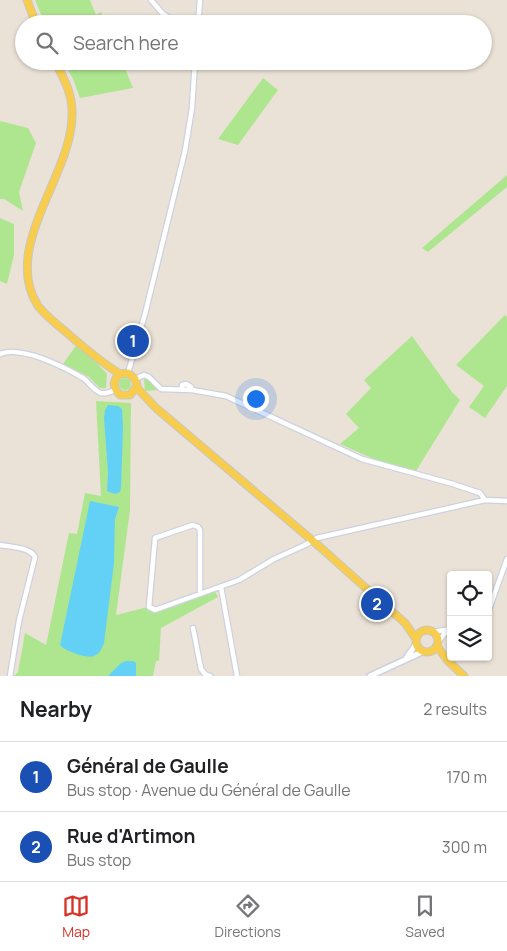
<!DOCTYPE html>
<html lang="en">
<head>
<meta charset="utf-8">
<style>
  :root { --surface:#fff; --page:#f2f2f2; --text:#202124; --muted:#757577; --line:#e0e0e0; --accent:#d93025 }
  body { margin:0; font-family:Manrope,sans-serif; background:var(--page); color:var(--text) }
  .controls { position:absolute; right:15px; bottom:15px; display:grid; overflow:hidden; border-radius:5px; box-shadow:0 1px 4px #0004 }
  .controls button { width:45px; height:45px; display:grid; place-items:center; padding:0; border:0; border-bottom:1px solid var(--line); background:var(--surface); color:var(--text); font:25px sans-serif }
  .you { position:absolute; left:255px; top:398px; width:18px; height:18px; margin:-12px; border:4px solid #fff; border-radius:50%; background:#1a73e8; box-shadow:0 0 0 8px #1a73e833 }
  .badge { display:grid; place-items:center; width:32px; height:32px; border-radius:50%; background:var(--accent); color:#fff; font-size:16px; font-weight:700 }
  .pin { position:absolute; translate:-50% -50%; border:2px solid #fff; box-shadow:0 1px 5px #0006 }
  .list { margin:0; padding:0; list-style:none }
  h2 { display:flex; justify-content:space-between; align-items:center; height:65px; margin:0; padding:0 20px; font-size:21px }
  h2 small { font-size:16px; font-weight:400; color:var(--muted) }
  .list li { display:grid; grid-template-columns:32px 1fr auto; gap:15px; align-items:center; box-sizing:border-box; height:70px; padding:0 20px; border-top:1px solid var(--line) }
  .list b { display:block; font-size:19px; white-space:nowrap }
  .list p { margin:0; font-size:16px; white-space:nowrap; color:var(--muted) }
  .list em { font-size:16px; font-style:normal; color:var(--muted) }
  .icon { flex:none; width:28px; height:28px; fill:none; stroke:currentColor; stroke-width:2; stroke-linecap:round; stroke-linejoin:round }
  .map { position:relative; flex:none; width:507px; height:676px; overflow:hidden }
  .search { position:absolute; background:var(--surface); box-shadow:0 1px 4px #0004; left:15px; right:15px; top:15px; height:55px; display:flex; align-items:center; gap:12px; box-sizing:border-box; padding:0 18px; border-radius:28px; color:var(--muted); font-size:19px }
  .sheet { height:205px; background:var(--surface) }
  nav { display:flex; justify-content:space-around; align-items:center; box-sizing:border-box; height:70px; border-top:1px solid var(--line); background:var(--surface); font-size:14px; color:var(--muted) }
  nav a { display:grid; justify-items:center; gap:2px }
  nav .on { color:var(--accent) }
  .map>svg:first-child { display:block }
  .green { fill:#aee68f }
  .water { fill:#62d1f5 }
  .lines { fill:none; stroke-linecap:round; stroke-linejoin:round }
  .minor-casing { stroke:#ccd1e1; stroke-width:7 }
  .tertiary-casing { stroke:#ccd1e1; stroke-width:8 }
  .primary-casing { stroke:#c7c7c7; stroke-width:9 }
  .minor { stroke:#fff; stroke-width:4.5 }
  .tertiary { stroke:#fff; stroke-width:5 }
  .primary { stroke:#f8cd4e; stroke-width:7 }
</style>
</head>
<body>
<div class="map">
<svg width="507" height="676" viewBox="0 0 507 676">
  <rect width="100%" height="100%" fill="#ebe2d7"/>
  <path class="green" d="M35,0h55l6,15 5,-3 5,12h-61z
    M63,61h59l11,27 -53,10 -7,-19z
    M263,78l15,12 -40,55 -20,-6z
    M0,121l28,7 8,15 -17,49 4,19 -19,-12h-4z
    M507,175v12l-79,65 -6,-4z
    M0,218l14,6v31l-7,29 -7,-3z
    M505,315l2,2v69l-22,32 -16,-11 15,-21 -28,-21z
    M412,336l40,56 8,8 -44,71 -42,-12 -34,-15 19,-16 -13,-14 25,-26 -7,-8z
    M75,347h3l18,15 11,12 -1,14h-6l-11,-11 -26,-13z
    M119 384a6 6 0 1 1 12 0a6 6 0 1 1-12 0Z
    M144,379l6,2 9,9 -14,1z
    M96,401l35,2 -1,107 -14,105 32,-8 6,5 61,-21 3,6 -57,31 -2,33h-3l-3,15h-139l4,-4 7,-39 21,12 23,-112 8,1 8,-41 16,3z"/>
  <path class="water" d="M108,405l10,1 4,3 1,19 -2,60 -1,4 -5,2 -8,-3 1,-18 -4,-55 1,-8z
    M90,501l29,6 -4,12 -1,44 -10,80c-2,5 -4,11 -10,13 -7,3 -29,-5 -34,-11z
    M126,661h7l3,2v13h-28l13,-13z"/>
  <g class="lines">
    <g class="minor-casing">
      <path id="minor" d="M151,0l12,14 17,10
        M198,24l2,-24
        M0,354c21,-9 64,13 83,24 6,4 11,13 18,15 5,1 10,-1 15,-3
        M128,373l17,-59 40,-163 7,-43 3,-47
        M135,379l9,-4 5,2 12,12 31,1 -1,-3 -5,-3 -4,1v4
        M192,390l34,6 136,63 91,25 27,9 5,7
        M0,545c10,2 30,2 35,12l-16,64 -9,55
        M221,587l16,89
        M200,593v-63l-2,-3 -5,-2 -38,13 -6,69 6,3 84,-30 35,-21 31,-14 12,-7 168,-38 22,1
        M488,612l19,-53
        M193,628l8,41 4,5 5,2
        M433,632l18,-3
        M439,641l6,-8 6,-3"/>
    </g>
    <g class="tertiary-casing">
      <path id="tertiary" d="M407,657l9,-13
        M370,676l52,-24"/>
    </g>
    <g class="primary-casing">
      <path id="primary" d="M27,0l9,24
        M55,61c8,16 17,32 17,50 3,62 -72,135 -34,195 8,10 18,18 28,26 17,15 35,30 54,42
        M136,387l-6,8h-10l-4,-5 -2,-6 2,-6 4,-4 8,-1 7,6 3,10 18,19 164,139 85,76 11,16
        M416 641a11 11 0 1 1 22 0a11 11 0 1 1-22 0Z
        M437,646l10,14 17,16"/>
    </g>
    <use href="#minor" class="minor"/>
    <use href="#tertiary" class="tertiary"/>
    <use href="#primary" class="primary"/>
  </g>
</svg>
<div class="controls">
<button><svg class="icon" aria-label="locate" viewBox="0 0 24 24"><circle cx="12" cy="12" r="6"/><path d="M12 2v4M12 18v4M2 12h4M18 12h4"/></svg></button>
<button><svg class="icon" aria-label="layers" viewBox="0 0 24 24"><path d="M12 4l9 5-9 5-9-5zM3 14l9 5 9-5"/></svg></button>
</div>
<div class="you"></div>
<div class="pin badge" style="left:133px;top:341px;background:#1a4fb4">1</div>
<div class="pin badge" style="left:377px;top:604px;background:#1a4fb4">2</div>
<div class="search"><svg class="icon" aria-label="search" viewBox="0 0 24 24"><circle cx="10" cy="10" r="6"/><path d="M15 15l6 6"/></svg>Search here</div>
</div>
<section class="sheet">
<h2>Nearby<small>2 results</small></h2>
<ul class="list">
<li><span class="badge" style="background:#1a4fb4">1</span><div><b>Général de Gaulle</b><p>Bus stop · Avenue du Général de Gaulle</p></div><em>170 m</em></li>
<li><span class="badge" style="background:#1a4fb4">2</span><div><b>Rue d'Artimon</b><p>Bus stop</p></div><em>300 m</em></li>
</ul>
</section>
<nav>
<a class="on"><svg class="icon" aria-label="map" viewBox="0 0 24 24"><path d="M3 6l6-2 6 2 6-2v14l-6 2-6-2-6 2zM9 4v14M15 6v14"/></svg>Map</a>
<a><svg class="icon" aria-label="directions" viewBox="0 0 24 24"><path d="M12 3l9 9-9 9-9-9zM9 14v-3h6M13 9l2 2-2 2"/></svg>Directions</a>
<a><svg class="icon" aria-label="saved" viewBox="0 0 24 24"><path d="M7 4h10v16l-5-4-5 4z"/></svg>Saved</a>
</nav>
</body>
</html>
